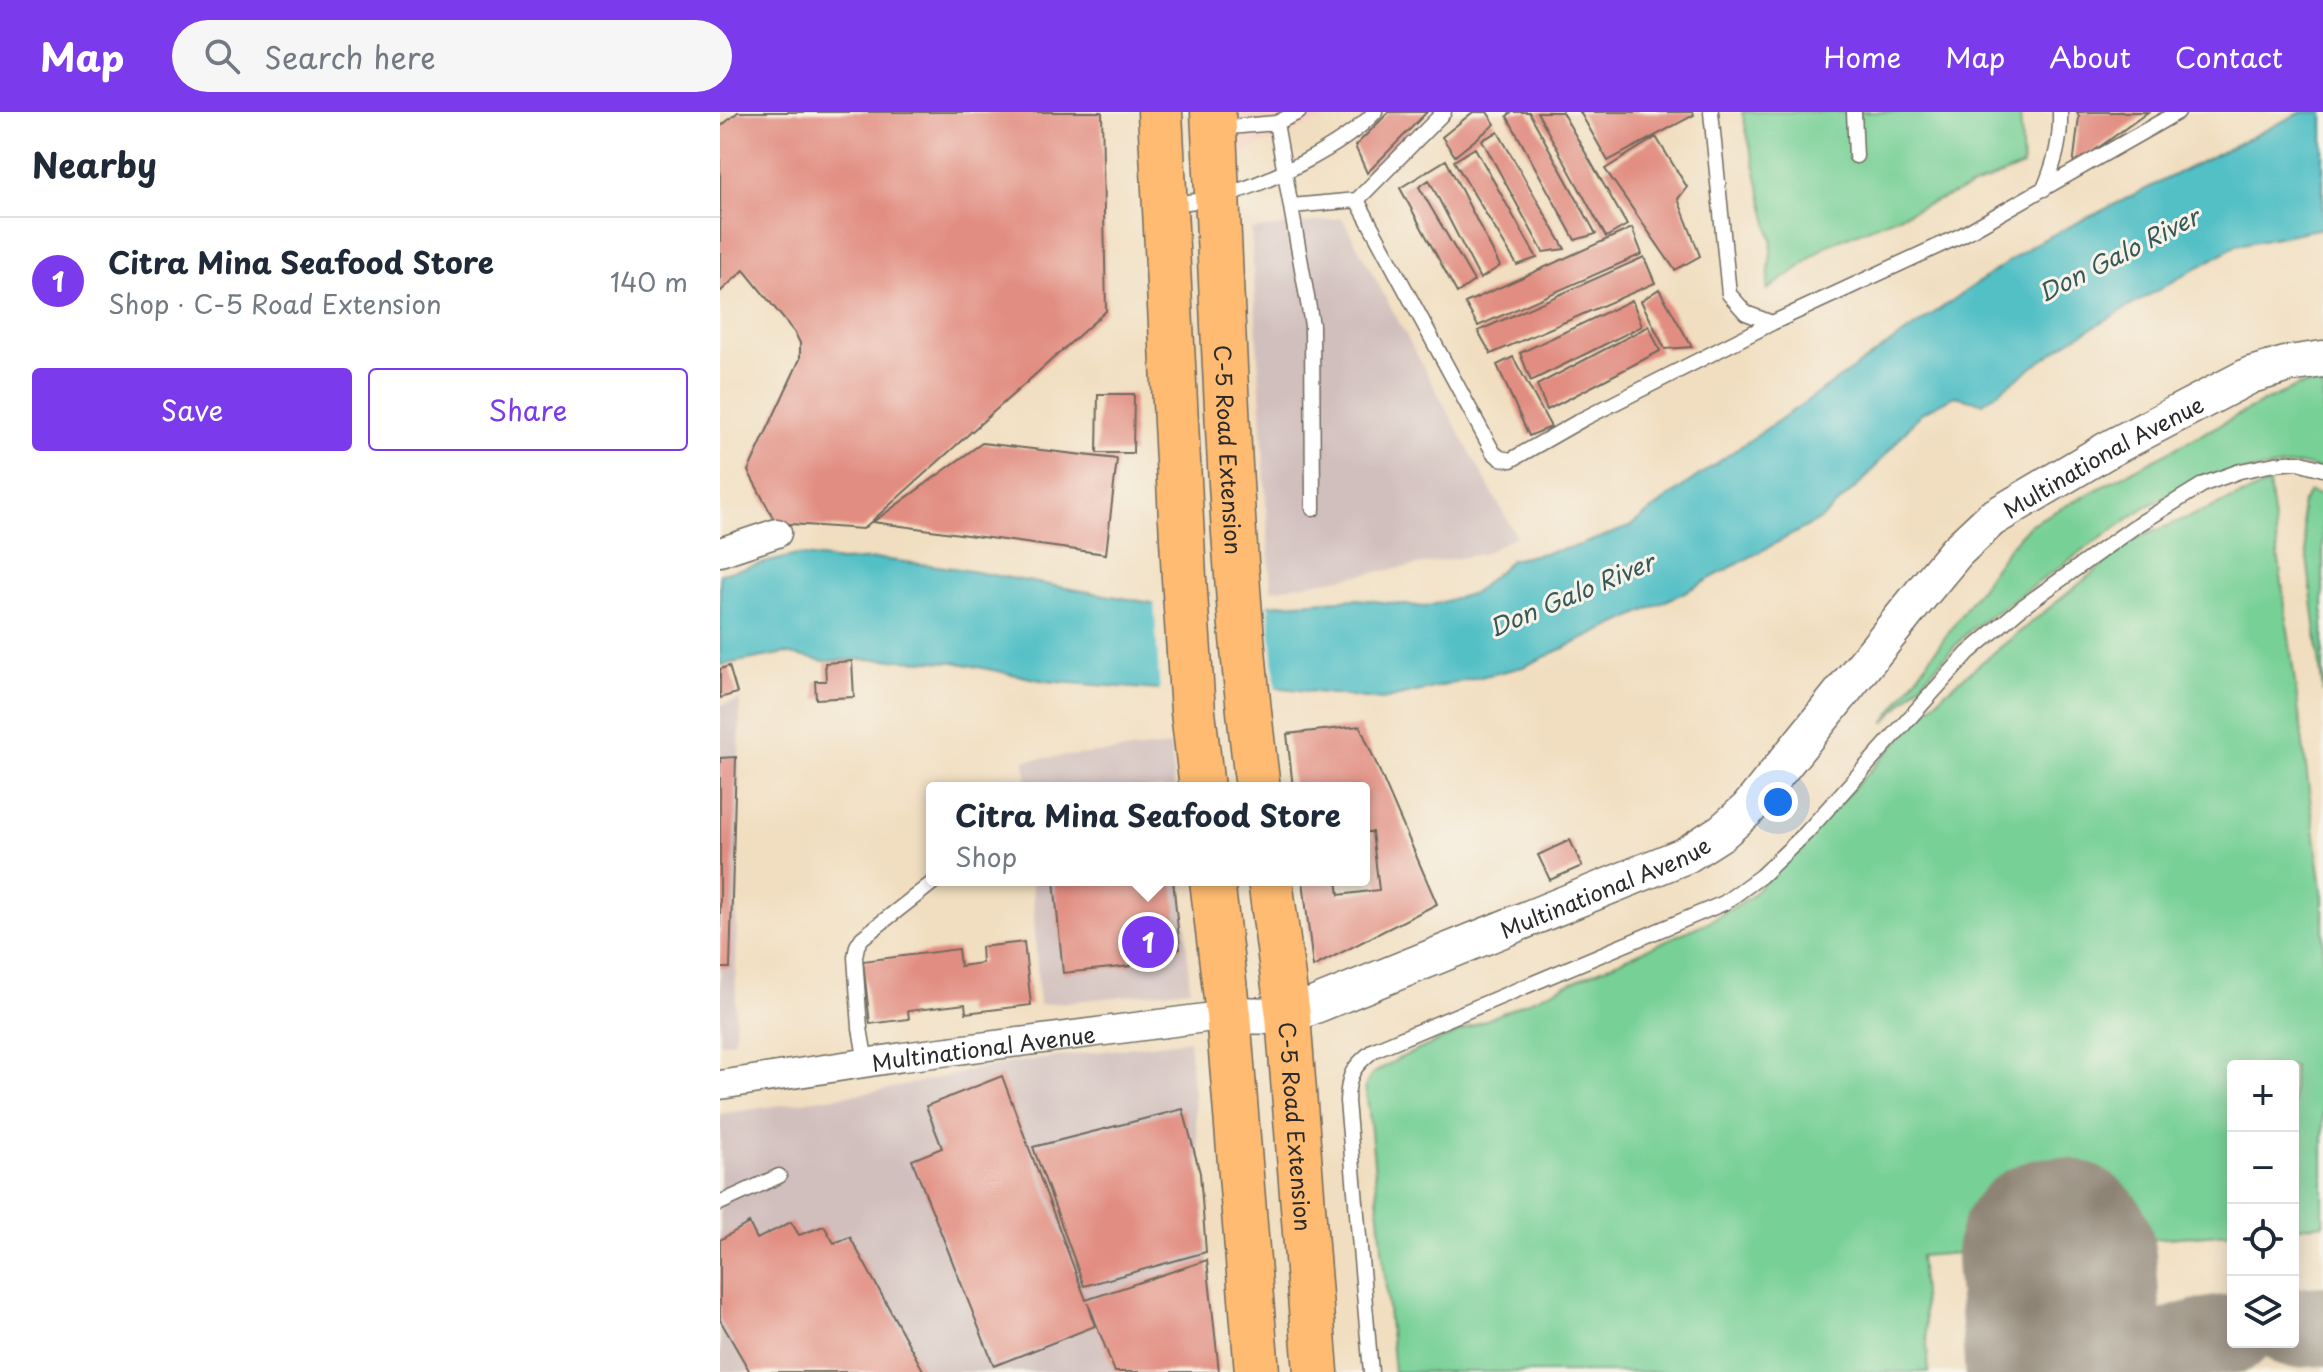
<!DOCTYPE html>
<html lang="en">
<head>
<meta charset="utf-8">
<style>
  :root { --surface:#fff; --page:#f6f6f7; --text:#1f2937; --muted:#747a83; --line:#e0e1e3; --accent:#7c3aed }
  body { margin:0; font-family:"Playpen Sans",sans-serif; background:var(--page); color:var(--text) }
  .controls { position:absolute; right:24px; bottom:24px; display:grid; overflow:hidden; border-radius:8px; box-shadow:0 4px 20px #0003 }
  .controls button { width:72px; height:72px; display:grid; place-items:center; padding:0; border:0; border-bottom:2px solid var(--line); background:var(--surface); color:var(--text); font:40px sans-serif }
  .you { position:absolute; left:1058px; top:690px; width:28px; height:28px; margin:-20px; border:6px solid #fff; border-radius:50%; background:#1a73e8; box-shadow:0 0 0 12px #1a73e833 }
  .badge { display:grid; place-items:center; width:52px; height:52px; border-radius:50%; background:var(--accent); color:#fff; font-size:26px; font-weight:700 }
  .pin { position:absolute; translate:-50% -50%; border:4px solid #fff; box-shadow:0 2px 8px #0006 }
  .popup { position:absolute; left:206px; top:670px; width:444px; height:104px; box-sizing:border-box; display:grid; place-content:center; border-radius:8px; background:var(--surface); filter:drop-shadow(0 2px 6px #0005); font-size:26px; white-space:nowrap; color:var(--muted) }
  .popup b { font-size:30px; color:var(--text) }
  .popup::after { content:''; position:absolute; left:50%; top:100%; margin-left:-16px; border:16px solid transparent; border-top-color:var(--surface) }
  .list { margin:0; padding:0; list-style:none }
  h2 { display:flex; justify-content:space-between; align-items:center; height:104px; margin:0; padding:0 32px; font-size:34px }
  h2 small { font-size:26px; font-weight:400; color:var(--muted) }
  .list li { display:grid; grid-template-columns:52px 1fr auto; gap:24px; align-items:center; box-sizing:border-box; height:128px; padding:0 32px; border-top:2px solid var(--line) }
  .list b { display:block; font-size:30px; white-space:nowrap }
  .list p { margin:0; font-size:26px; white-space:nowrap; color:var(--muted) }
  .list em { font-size:26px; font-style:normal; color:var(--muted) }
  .actions { display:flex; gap:16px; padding:24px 32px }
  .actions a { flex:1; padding:18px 0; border:2px solid var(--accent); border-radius:8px; text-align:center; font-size:28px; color:var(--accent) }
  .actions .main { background:var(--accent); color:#fff }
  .icon { flex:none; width:44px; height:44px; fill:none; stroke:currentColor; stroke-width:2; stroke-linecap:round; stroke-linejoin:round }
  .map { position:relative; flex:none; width:1603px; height:1260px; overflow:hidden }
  header { display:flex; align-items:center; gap:48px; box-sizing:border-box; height:112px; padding:0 40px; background:var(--accent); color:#fff }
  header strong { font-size:38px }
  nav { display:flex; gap:44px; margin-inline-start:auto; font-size:28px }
  .search { width:560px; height:72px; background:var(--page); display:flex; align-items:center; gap:20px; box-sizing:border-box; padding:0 28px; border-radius:44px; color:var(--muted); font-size:30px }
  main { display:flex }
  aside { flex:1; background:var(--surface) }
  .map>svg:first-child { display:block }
  .built { fill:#f5d2c3 }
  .industrial { fill:#d1bfbd }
  .green { fill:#77d096; stroke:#517e60; stroke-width:2 }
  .water { fill:#52c0c6; stroke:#3e7678; stroke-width:2 }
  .pier { fill:#f1dec0 }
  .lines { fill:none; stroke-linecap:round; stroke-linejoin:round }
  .taxiway { stroke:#8e8476; stroke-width:80 }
  .runway { stroke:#8e8476; stroke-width:200 }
  .building { fill:#e28d81 }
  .service-casing { stroke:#706a5f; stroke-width:17 }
  .minor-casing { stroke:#706a5f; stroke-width:31 }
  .tertiary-casing { stroke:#706a5f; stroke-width:39 }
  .primary-casing { stroke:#706a5f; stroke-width:47 }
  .service { stroke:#fff; stroke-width:14 }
  .minor { stroke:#fff; stroke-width:28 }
  .tertiary { stroke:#fff; stroke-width:36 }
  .primary { stroke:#febb71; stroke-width:44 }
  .labels { text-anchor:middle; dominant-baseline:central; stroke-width:6; stroke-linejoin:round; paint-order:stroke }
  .street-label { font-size:22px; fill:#2b2b2b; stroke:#f7f3e8 }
  .water-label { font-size:24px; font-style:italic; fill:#37585a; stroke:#f7f3e8 }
</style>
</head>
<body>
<header>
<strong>Map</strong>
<div class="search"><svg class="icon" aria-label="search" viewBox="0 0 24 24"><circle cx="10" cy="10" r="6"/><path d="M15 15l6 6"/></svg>Search here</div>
<nav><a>Home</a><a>Map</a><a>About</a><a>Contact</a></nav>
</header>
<main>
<aside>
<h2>Nearby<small></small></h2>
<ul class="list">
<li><span class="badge">1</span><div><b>Citra Mina Seafood Store</b><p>Shop · C-5 Road Extension</p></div><em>140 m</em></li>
</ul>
<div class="actions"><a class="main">Save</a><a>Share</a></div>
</aside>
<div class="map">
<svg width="1603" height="1260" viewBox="0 0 1603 1260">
  <rect width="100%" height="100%" fill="#f7f3e8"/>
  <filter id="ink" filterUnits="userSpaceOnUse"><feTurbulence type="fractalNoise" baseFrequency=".0125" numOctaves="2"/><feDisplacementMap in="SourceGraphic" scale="16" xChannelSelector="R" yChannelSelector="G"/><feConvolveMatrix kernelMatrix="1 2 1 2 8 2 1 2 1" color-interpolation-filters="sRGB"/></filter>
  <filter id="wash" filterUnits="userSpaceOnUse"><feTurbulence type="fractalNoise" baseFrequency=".006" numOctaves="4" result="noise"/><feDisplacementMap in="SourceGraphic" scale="32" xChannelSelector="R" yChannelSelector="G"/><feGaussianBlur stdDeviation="1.8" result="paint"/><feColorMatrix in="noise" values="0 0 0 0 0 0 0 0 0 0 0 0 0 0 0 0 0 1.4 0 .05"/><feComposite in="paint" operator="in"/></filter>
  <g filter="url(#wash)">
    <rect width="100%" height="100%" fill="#f1dec0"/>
    <path class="built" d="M514,0h109l-109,44z"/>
    <path class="industrial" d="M622,106l174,318 -33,18 -212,36 -20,-360z
      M20,588l-5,341 -15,2v-338z
      M451,634l3,42h-147l-2,-28z
      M312,768h150l8,109 -151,16z
      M469,928l29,332h-498v-258l163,-24 120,-26z"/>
    <path class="green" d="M1022,0h278l3,54 -198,80 -26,22 -32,22 5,-49z
      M1603,270v88l-23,-6 -90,12 -65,31 -176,124 -85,92 126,-177 21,-22 234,-123 33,-15z
      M1549,372l54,413v327l-30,4v-162h-60v167l-313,23 9,116h-535l-25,-261 -4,-24 6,-12 27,-16 312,-138 40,-24 195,-205 190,-153z
      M1590,380l13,4v197l-22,-188z"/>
    <path class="water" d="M1582,0h21v116l-86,17 -168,96 -86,62 -28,-7 -34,17 -57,67 -43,39 -136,73 -162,75 -141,33 -108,-13 -115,3 -114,-9 -91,-19 -84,-3 -47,2 -37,-8 -66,12v-91l77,-19 44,6 40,-2 72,9 238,42 166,-11 68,8 49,-14 37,-33 66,-14 52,-19 56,-42 349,-241z"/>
    <path class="pier" d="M434,487l37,7 77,-5 8,90 -116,3z"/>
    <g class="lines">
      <path class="taxiway" d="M1573,1216l30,-2
        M1414,1260c27,-25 63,-35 99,-38"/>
      <path class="runway" d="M1336,1145l9,115"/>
    </g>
    <g id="blocks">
      <path class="building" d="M18,0h364l4,199 -243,218 -87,-6 -28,-52 52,-112v-16l-5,-10 -51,-63 -24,22v-165z
        M669,0h38l-60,61 -12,-27z
        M753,0h14l8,12 -40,32 -13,-19z
        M792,0h17l67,122 -21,6 -68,-124z
        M817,0h25l65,113 -21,12z
        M860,0h112l2,3 -86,46z
        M1357,0h71l-75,54 6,-49z
        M778,20l67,117 -22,3 -61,-112z
        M936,25l31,50 -9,12 22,57 -25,14 -70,-101z
        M755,36l62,110 -20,7 -63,-104z
        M726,48l54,106 -20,13 -51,-99 -10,7 55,94 -17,12 -57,-105z
        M912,116l10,26 -164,72 -13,-23z
        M924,145l11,26 -164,71 -13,-23z
        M939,177l33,58 -27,2 -24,-48z
        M912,188l10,26 -111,55 -11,-28z
        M929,214l11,25 -113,59 -10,-25z
        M793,245l38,70 -22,9 -32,-71z
        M378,282h36l-1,59h-36z
        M262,331l135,16 -11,95 -233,-32z
        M132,549l2,36 -38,2 -1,-18h11l-1,-18z
        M9,554l8,27 -17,5v-29z
        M640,614l77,178 -124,63 -10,-87h34l2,15 40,-5 -7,-58h-8v-44h-71l-6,-54z
        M16,645l-6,211h-10v-210z
        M850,728l12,26 -32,14 -12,-25z
        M334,768h119l7,69 -50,5 1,12 -68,7z
        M304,830l7,63 -65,8 -1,-9 -57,7 1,8 -39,5 -7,-63 95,-12 2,17 22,-3 -1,-16z
        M282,964l84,224 121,-40 12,112h-104l-27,-69 7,23 -101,40 -82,-206 30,-12 -16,-42z
        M463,997l17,64 6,79 -122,34 -51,-139z
        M71,1110l8,13 25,-9 10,17 16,-6 74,135h-174l-30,-52v-80l29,-17 8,16z"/>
    </g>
  </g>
  <g filter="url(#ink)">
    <use href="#blocks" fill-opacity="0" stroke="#706a5f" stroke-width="2"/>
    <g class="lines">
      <g class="service-casing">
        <path id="service" d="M991,0l18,182 17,19 26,10
          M1134,0l2,44
          M556,11l36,202 1,184
          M498,16l58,-5 23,-11
          M1324,77c11,-27 17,-48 16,-77
          M637,88l136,252 7,6 11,2 72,-41 189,-96 190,-88 216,-123
          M448,93c16,-3 34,-4 50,-8 46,-12 125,-50 157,-85
          M572,94l65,-6 87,-88
          M146,951l-6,-35 -5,-71 2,-11 5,-8 74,-58
          M0,1091l59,-27
          M651,1260l-24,-271c1,-26 6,-35 27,-51l350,-147 37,-27 45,-43 162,-180 53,-45 113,-81 70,-43 36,-13 35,-7 23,-2 25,7"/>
      </g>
      <g class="minor-casing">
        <g id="minor">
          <path d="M0,440l57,-19"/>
          <path id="s1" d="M0,973l183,-28 325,-42"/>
        </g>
      </g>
      <g class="tertiary-casing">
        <g id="tertiary">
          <path id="s2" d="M508,903l60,1 398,-161 36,-23 26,-23 174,-216 34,-41 35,-33 118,-70 142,-74 38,-11 34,-5"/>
        </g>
      </g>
      <g class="primary-casing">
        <g id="primary">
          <path d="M440,0l24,466 9,134 9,76"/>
          <path id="s3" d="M493,0c12,226 16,452 45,676"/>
          <path d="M492,768l16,135 29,357"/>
          <path id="s4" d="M550,768l18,136 28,356"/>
        </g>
      </g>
      <use href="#service" class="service"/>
      <use href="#minor" class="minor"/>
      <use href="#tertiary" class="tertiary"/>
      <use href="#primary" class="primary"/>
    </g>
  </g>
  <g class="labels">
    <g class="street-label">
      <text stroke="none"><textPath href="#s3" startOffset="338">C-5 Road Extension</textPath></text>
      <text stroke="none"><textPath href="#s2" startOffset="1074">Multinational Avenue</textPath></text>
      <text stroke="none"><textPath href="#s2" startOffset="402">Multinational Avenue</textPath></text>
      <text stroke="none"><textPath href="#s1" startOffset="266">Multinational Avenue</textPath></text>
      <text stroke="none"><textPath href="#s4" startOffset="248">C-5 Road Extension</textPath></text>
    </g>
    <g class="water-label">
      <text transform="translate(1398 142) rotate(-27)">Don Galo River</text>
      <text transform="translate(851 482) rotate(-23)">Don Galo River</text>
    </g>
  </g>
</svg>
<div class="controls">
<button>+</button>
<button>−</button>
<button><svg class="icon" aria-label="locate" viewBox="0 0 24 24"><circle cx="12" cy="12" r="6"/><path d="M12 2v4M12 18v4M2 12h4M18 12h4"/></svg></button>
<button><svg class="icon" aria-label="layers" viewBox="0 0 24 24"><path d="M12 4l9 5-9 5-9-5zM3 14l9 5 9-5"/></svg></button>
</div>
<div class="you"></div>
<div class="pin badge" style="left:428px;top:830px">1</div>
<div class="popup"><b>Citra Mina Seafood Store</b>Shop</div>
</div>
</main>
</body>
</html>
